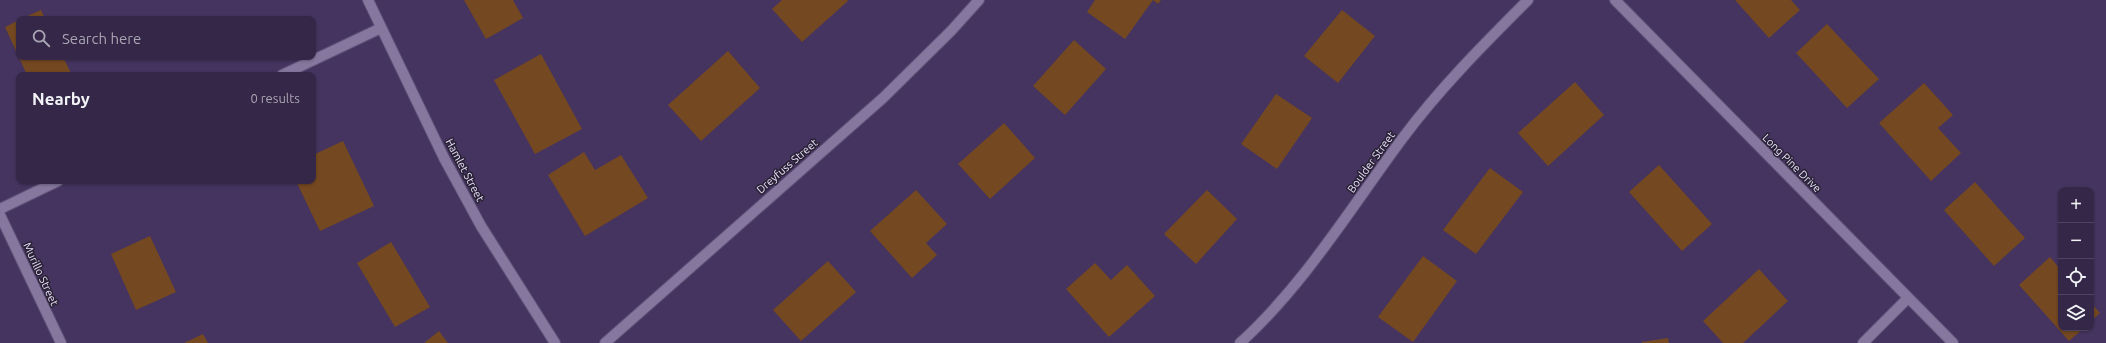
<!DOCTYPE html>
<html lang="en">
<head>
<meta charset="utf-8">
<style>
  :root { --surface:#342747; --page:#3f3352; --text:#f1f3f6; --muted:#a9a5b4; --line:#4e4460 }
  body { margin:0; font-family:Ubuntu,sans-serif; background:var(--page); color:var(--text) }
  .controls { position:absolute; right:12px; bottom:12px; display:grid; overflow:hidden; border-radius:8px; box-shadow:0 1px 3px #0004 }
  .controls button { width:36px; height:36px; display:grid; place-items:center; padding:0; border:0; border-bottom:1px solid var(--line); background:var(--surface); color:var(--text); font:20px sans-serif }
  .list { margin:0; padding:0; list-style:none }
  h2 { display:flex; justify-content:space-between; align-items:center; height:52px; margin:0; padding:0 16px; font-size:17px }
  h2 small { font-size:13px; font-weight:400; color:var(--muted) }
  .icon { flex:none; width:22px; height:22px; fill:none; stroke:currentColor; stroke-width:2; stroke-linecap:round; stroke-linejoin:round }
  .map { position:relative; flex:none; width:2106px; height:343px; overflow:hidden }
  .search { position:absolute; background:var(--surface); box-shadow:0 1px 3px #0004; left:16px; top:16px; width:300px; height:44px; display:flex; align-items:center; gap:10px; box-sizing:border-box; padding:0 14px; border-radius:8px; color:var(--muted); font-size:15px }
  .panel { position:absolute; background:var(--surface); box-shadow:0 1px 3px #0004; left:16px; top:72px; width:300px; height:112px; border-radius:8px }
  .map>svg:first-child { display:block }
  .building { fill:#744821 }
  .lines { fill:none; stroke-linecap:round; stroke-linejoin:round }
  .minor-casing { stroke:#5f5078; stroke-width:12 }
  .minor { stroke:#85779e; stroke-width:10 }
  .labels { text-anchor:middle; dominant-baseline:central; stroke-width:3; stroke-linejoin:round; paint-order:stroke }
  .street-label { font-size:11px; fill:#e9e0fb; stroke:#282134 }
</style>
</head>
<body>
<div class="map">
<svg width="2106" height="343" viewBox="0 0 2106 343">
  <rect width="100%" height="100%" fill="#45345f"/>
  <path class="building" d="M464,0h49l10,18 -37,21z
    M782,0h65l1,1 -46,41 -30,-33z
    M1095,0h66l-3,4 -5,-4 -28,39 -38,-27z
    M1735,0h56l9,10 -31,28z
    M41,10l4,9h-24z
    M1342,10l33,26 -37,47 -34,-27z
    M19,20v37h44l9,18h-45l-22,-48z
    M1827,24l52,55 -32,29 -51,-55z
    M1074,40l32,29 -41,46 -32,-29z
    M728,51l32,37 -59,53 -33,-36z
    M541,54l41,75 -47,25 -41,-74z
    M1575,82l29,33 -56,51 -30,-33z
    M1924,83l29,32 -15,13 23,25 -30,28 -52,-58z
    M1276,94l36,24 -35,51 -36,-25z
    M1004,123l31,35 -45,41 -32,-35z
    M343,141l31,65 -54,25 -24,-50h17v-26z
    M584,152l11,18 26,-15 27,43 -63,38 -37,-61z
    M1659,165l53,59 -30,27 -53,-59z
    M1490,168l33,24 -47,62 -33,-24z
    M1975,182l50,56 -31,28 -50,-56z
    M916,190l31,34 -21,19 11,12 -25,23 -42,-47z
    M1207,190l30,29 -41,45 -32,-30z
    M150,236l26,56 -40,18 -25,-56z
    M391,242l39,65 -35,20 -38,-64z
    M1423,256l34,25 -44,61 -35,-25z
    M2050,257l11,13v58h23l-15,13 -50,-56z
    M828,261l28,31 -55,49 -28,-31z
    M1095,263l16,17 16,-15 28,31 -46,41 -43,-48z
    M1759,269l29,32 -45,42h-20l-20,-22z
    M2091,303l9,10 -9,8z
    M439,331l9,12h-24z
    M203,334l5,9h-24z
    M1668,338l1,5h-27v-1z"/>
  <g class="lines">
    <g class="minor-casing">
      <path id="minor" d="M368,0l76,158 37,68 74,117
        M1615,0l338,343
        M282,75l99,-47
        M0,209l58,-28
        M0,215l61,128
        M605,343l278,-245 68,-67 28,-31
        M1240,343c64,-58 110,-134 162,-204 37,-50 82,-95 126,-139
        M1863,343l45,-45"/>
    </g>
    <use href="#minor" class="minor"/>
  </g>
  <g class="labels">
    <g class="street-label">
      <text transform="translate(1371 162) rotate(-54)">Boulder Street</text>
      <text transform="translate(1792 163) rotate(45)">Long Pine Drive</text>
      <text transform="translate(787 166) rotate(-41)">Dreyfuss Street</text>
      <text transform="translate(465 170) rotate(62)">Hamlet Street</text>
      <text transform="translate(41 274) rotate(65)">Murillo Street</text>
    </g>
  </g>
</svg>
<div class="controls">
<button>+</button>
<button>−</button>
<button><svg class="icon" aria-label="locate" viewBox="0 0 24 24"><circle cx="12" cy="12" r="6"/><path d="M12 2v4M12 18v4M2 12h4M18 12h4"/></svg></button>
<button><svg class="icon" aria-label="layers" viewBox="0 0 24 24"><path d="M12 4l9 5-9 5-9-5zM3 14l9 5 9-5"/></svg></button>
</div>
<div class="search"><svg class="icon" aria-label="search" viewBox="0 0 24 24"><circle cx="10" cy="10" r="6"/><path d="M15 15l6 6"/></svg>Search here</div>
<section class="panel">
<h2>Nearby<small>0 results</small></h2>
<ul class="list">
</ul>
</section>
</div>
</body>
</html>
